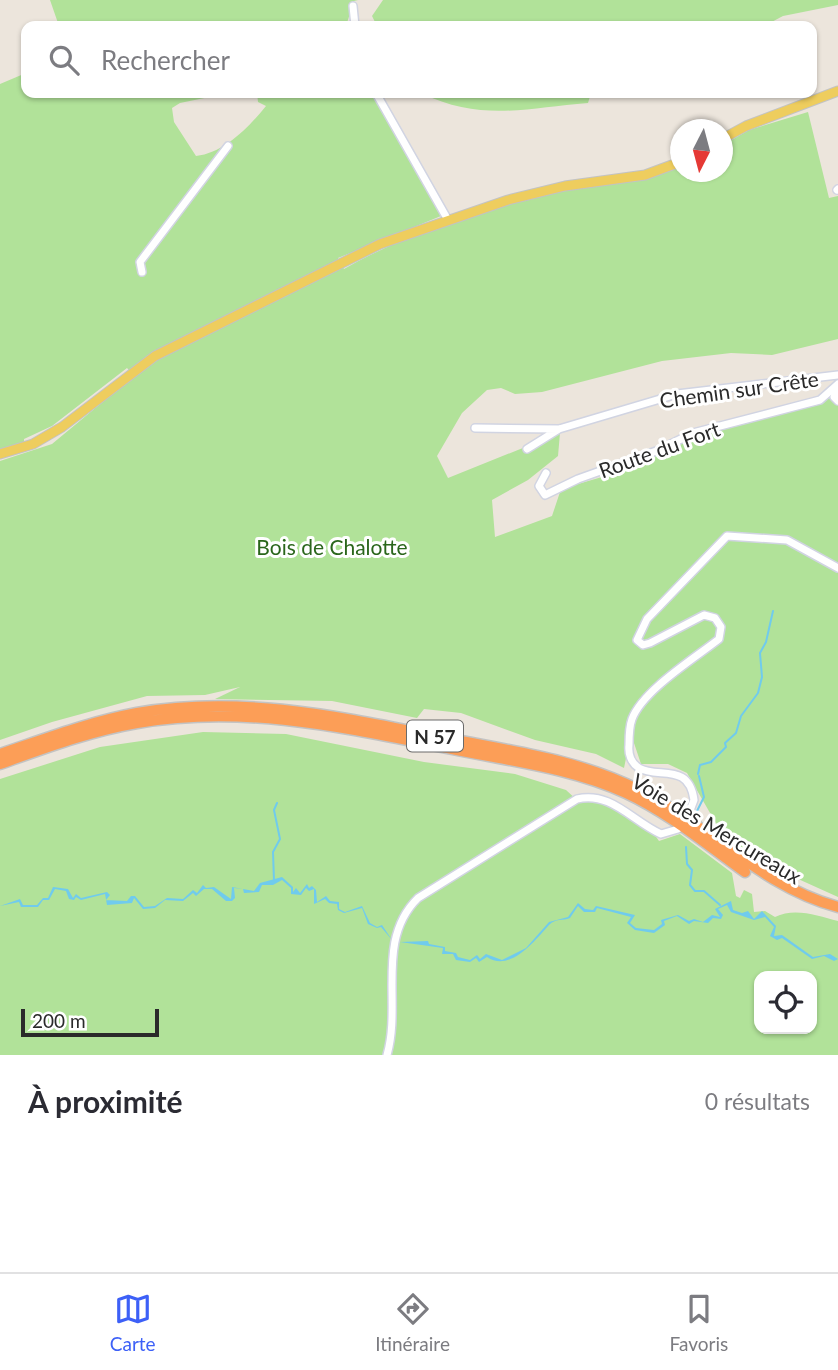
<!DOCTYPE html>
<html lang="fr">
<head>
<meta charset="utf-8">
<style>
  :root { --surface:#fff; --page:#f2f2f3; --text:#2b2b33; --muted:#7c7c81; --line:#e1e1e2; --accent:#3d60f7 }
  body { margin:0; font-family:Lato,sans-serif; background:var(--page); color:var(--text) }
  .controls { position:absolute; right:21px; bottom:21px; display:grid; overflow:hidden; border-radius:14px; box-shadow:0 2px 5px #0004 }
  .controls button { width:63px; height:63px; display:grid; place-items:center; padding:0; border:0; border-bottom:2px solid var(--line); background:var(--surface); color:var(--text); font:35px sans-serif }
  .compass { position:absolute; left:670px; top:119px; width:63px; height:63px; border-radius:50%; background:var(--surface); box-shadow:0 2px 5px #0004; rotate:186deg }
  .scale { position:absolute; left:21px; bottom:18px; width:138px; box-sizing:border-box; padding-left:7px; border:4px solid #2a2a2a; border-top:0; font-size:19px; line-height:24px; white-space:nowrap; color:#2a2a2a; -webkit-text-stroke:5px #fff; paint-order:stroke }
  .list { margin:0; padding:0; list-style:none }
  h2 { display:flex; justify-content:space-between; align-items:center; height:91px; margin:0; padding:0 28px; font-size:30px }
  h2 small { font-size:23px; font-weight:400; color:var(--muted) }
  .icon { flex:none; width:38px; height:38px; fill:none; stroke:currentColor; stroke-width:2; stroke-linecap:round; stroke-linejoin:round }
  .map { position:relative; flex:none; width:838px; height:1055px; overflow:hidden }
  .search { position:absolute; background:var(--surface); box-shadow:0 2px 5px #0004; left:21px; right:21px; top:21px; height:77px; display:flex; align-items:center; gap:18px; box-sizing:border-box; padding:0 24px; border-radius:14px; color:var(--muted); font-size:26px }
  .sheet { height:217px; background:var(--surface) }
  nav { display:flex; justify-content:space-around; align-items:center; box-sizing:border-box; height:98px; border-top:2px solid var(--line); background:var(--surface); font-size:19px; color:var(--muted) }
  nav a { display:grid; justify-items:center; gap:4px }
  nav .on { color:var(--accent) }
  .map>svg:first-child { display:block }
  .green { fill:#b1e299; fill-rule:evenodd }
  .water { fill:#70cbed }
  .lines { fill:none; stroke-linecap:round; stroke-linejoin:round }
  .stream { stroke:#70cbed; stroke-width:2 }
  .minor-casing { stroke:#d1d4e2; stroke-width:10 }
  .major-casing { stroke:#c3c3c3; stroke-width:11 }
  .highway-casing { stroke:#c3c3c3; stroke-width:13 }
  .minor { stroke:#fff; stroke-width:7 }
  .major { stroke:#eecd5e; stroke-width:9 }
  .highway { stroke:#fc9e57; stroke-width:10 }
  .labels { text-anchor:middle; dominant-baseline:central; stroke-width:6; stroke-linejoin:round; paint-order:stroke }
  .shield { fill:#fff; stroke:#6a6a6a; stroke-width:2 }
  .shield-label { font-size:19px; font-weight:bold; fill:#2a2a2a }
  .street-label { font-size:21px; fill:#2a2a2a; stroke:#fff }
  .park-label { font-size:21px; fill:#2a661b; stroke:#fff }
</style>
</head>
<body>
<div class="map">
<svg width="838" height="1055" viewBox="0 0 838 1055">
  <rect width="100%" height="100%" fill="#ece5dc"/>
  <path class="green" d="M50,0h308l-4,1 -8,25h-287z
    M383,0h455v5l-55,11 -19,10h-387l-5,-10z
    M26,73v20h203l-49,10 -8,5 2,14 22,34c28,-3 53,-29 70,-50l-8,-4 -1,-9h116l69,118 -1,5 -103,42 6,11c65,-37 143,-62 216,-77 44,-10 77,-9 120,-25v5h42l1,-27 26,-15 59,-18 21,86 9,-2v143l-66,16 -41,-2 -69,8 -120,31 -27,2 -14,-6 -14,2 -25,23 -25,43 11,22 112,-45 -2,23 -30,24 -36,20 3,37 57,-21 9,-27 75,-22 58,-32 118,-29 26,-14v505l-73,-33 -44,-32 -34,-59 -19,-9h-27l-10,-30 -7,34 -28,-14 -61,-14 -74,-27 -37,-4 -7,9 -85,-17 -117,-2 25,-12 -35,8 -58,1 -95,26 -52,18v-279l52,-17 82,-68 -7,-8 -75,58 -28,13v3l-24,8v-366z
    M421,93h170l-3,10c-62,5 -107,19 -167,-10z
    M203,732l83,2 138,28 91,12 51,16 12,11c25,-2 68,19 81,40l21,-7 52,39 4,23 4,2 4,-8 8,4 2,18 11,-1 10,6c20,-10 43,-1 63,4v134h-838v-276l100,-32zM759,976h53v53h-53z"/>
  <path class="water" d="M282,877l11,10v5l3,-4 4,5 7,-9 2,4 3,-2 4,4 1,12 9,-6 4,5 9,1v7l6,3 17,-6 8,17 7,4 5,-2 10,15 -11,-13 -4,1 -9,-4 -6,-16 -18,5 -6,-3 -1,-6 -8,-1 -4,-4 -11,5v-15l-5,2 -3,-3 -5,7 -10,-1v-6l-9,-8 -9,5h-11l-3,7 -15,1 -1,-4 -9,-1 1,10 -3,3h-6l-14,-12h-8l-8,7 -3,-3 -10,8 -18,-1 -10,8 -12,1 -9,-11 -2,5 -25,2 -2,-11 -24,6 -5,-3 -2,3 -5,-1 -3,-8 -11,-2 -6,11h-6l-5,7h-17l-2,-5 -19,4 20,-7 3,6h14l6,-7h5l5,-11 15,2 5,9 3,-4 5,4 26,-6 3,3 -4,5 21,1 4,-5h4l9,11 11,-1 12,-8 16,1 10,-9 4,3 6,-8 3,3 8,-1 17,12 1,-12 22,4 6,-8z
    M731,901l2,9 9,3 6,-2 6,8 8,-8 14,15 -2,10 8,-1 31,22 17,-3 8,5 -4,2 -10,-5 -12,3 -30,-21 -5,2 -7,-4 4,-9 -9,-10 -11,3 -23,-8 -4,-7 -9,4 5,6 -2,4 -8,-1 -5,5 -14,-2 -5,3 -12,-8 -13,5 1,4 -11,8 -19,-3 -8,-7 4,-6 -34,-9 -2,4h-11l-6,-6 -8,12c-8,3 -14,0 -21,7 -13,14 -38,48 -62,32l-8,5 -3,-4 -6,4 -14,-2 -3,-6h-11l1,-6 -43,-6 28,-1 1,3 16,3v4l11,2 2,4 12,3 7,-5 3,4 6,-5 16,6 24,-12 23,-26 19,-5 10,-14 7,6 8,1 3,-4 39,9 -5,8 6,5 18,2 8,-6 -1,-4 17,-5 11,6 5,-2 9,3 9,-7 8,2 -5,-8z"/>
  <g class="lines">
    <path class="stream" d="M698,774l2,-9 11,-3 15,-15 -1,-4 11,-10 5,-17 17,-23 4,-16 -2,-24 6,-11 7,-31
      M697,811l7,-14 -5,-21
      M686,847l1,17 5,6 -2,15 5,6h9l16,14
      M274,881l-1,-29 7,-13 -6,-29 3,-7"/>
    <g class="minor-casing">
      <path id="minor" d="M353,6l2,20
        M376,93l72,127
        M837,190l1,-1
        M142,272l-2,-10 88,-116
        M838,389l-4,8 4,4
        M475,428l84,1 118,-35 161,-19
        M527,449l32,-20
        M546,473l-7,13 6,9 33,-16 81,-29 34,-17 127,-33 18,-16
        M689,813l5,-13c-5,-38 -36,-21 -55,-32 -8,-5 -11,-14 -10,-23 0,-8 0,-18 3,-26 11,-29 63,-61 87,-80l2,-12 -6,-9 -11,-3 -54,28 -7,2 -6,-5 10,-21 80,-83 60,4 51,28
        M387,1055c15,-52 -12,-115 31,-157l159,-99c34,-8 55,22 84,35l17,-5"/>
    </g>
    <g class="major-casing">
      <path id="major" d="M722,139l24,-13 92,-35
        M0,454l33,-10 29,-17 93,-71 225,-112 128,-44 57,-14 80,-11 35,-13"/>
    </g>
    <g class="highway-casing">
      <path id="highway" d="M0,754c45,-15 89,-32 137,-41 108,-19 212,6 319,27 62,12 125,21 183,50 70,35 121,96 199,117
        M0,764c45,-16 90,-33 137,-41 107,-19 210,5 315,26 58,12 119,19 174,44 43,20 80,51 119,79"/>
    </g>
    <use href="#minor" class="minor"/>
    <use href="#major" class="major"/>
    <use href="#highway" class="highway"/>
  </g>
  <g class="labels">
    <rect class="shield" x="407" y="720.5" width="56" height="31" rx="5"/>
    <g class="shield-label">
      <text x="435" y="736">N 57</text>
    </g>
    <g class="street-label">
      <text transform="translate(739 389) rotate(-8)">Chemin sur Crête</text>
      <text transform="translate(659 449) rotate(-20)">Route du Fort</text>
      <text transform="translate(717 828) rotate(31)">Voie des Mercureaux</text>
    </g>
    <g class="park-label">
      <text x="332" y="546">Bois de Chalotte</text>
    </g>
  </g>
</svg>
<div class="controls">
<button><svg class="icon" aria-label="locate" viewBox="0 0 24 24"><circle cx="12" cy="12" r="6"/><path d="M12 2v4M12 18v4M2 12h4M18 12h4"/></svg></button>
</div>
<svg class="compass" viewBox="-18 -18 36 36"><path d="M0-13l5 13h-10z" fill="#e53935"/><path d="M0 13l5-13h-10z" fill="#7c7c81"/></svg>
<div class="scale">200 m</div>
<div class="search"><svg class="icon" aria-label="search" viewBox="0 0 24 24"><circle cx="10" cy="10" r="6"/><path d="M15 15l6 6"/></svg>Rechercher</div>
</div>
<section class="sheet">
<h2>À proximité<small>0 résultats</small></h2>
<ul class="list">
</ul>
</section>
<nav>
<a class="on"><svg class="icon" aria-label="map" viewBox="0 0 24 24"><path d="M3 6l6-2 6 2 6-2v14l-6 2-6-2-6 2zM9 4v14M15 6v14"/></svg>Carte</a>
<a><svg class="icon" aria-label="directions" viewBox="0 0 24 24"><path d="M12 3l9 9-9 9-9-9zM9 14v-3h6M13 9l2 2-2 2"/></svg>Itinéraire</a>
<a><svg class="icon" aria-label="saved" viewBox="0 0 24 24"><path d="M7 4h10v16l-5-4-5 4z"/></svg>Favoris</a>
</nav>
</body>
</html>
